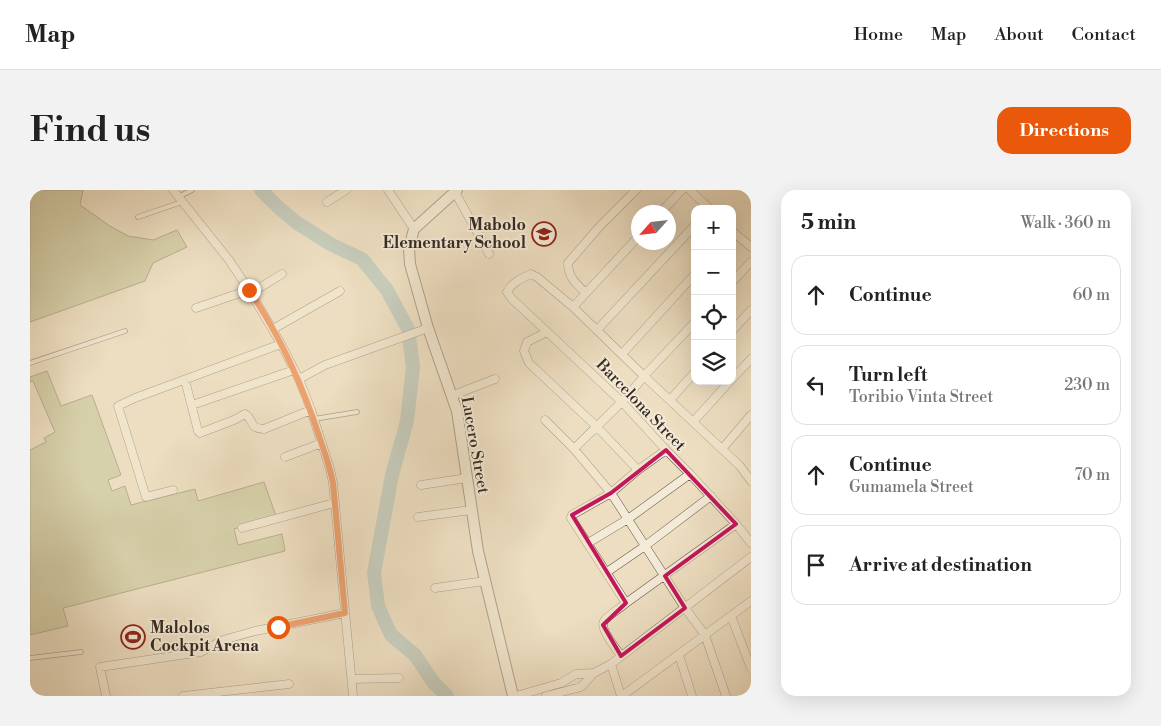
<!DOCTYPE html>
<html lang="en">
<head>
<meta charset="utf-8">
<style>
  :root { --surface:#fff; --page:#f2f2f2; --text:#222; --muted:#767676; --line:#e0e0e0; --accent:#ea580c }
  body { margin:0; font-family:"Libre Bodoni",serif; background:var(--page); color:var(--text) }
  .controls { position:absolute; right:15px; top:15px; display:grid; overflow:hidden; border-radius:10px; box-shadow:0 5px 20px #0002 }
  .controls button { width:45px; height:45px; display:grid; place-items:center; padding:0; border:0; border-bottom:1px solid var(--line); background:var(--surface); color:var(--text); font:25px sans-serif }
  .compass { position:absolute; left:601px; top:15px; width:45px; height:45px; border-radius:50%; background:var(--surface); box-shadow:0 5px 20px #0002; rotate:243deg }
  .stop { position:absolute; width:15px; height:15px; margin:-11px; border:4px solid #ea580c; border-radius:50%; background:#fff }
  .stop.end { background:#ea580c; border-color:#fff; box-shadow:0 1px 5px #0008 }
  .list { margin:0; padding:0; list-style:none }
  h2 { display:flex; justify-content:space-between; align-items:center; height:65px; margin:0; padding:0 20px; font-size:21px }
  h2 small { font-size:16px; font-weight:400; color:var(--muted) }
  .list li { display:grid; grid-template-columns:32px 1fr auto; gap:15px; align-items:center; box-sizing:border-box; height:80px; margin:0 10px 10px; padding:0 10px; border:1px solid var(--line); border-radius:15px }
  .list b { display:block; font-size:19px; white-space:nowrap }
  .list p { margin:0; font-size:16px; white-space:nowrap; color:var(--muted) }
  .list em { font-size:16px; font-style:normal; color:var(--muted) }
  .icon { flex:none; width:28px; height:28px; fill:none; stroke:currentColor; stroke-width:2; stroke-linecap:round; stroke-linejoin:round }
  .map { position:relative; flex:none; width:721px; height:506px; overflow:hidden; border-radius:15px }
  header { display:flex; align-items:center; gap:30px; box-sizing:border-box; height:70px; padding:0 25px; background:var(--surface); border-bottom:1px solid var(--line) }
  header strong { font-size:24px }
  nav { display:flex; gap:28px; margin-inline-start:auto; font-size:18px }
  .intro { display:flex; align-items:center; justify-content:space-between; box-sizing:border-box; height:120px; padding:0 30px }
  h1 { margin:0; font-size:35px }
  .button { padding:12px 22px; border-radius:15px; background:var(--accent); color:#fff; font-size:18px; font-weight:700 }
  main { display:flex; gap:30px; padding:0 30px }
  aside { flex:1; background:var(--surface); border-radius:15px; box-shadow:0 5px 20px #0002 }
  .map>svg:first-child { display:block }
  .green { fill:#bcc090; stroke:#7a7458 }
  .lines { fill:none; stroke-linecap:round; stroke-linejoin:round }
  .river { stroke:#9bbbba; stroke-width:14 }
  .service-casing { stroke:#645649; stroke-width:5.5 }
  .minor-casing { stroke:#645649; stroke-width:9 }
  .tertiary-casing { stroke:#645649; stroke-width:12 }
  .service { stroke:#f3ead7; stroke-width:4 }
  .minor { stroke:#f3ead7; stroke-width:8 }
  .tertiary { stroke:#f3ead7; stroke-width:10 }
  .route { stroke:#ea580c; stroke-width:6 }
  .marked { fill:none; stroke:#c2185b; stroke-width:4; stroke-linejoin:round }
  .labels { text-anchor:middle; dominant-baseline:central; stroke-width:4; stroke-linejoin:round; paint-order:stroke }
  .poi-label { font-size:16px; font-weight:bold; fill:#372921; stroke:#f3ead7; text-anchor:end }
  .street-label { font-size:16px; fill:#372921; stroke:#f3ead7 }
</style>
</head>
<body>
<header>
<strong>Map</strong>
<nav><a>Home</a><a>Map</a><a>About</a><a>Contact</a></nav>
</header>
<div class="intro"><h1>Find us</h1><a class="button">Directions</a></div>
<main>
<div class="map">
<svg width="721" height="506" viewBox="0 0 721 506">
  <rect width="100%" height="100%" fill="#eddec1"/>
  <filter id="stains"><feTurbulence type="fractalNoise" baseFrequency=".004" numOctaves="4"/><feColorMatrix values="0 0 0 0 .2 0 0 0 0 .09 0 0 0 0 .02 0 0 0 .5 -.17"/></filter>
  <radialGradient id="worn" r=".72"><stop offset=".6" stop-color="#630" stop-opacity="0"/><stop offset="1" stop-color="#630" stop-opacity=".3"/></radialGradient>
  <path class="green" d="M0,0h53l-3,15 30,21 18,10 25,4 24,-10 10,17 -34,16 -8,18 -115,41z
    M17,181l14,35 31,-11 29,80 -13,5 4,11 13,-5 6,19 64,-16 3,12 66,-19 12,34 -42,13 4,16 44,-11 3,17 -222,57 5,18 -38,9v-185l16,-8 -2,-4 11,-6 -22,-51 -3,1v-5z"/>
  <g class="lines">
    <path class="river" d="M231,0l17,17 19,16 35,22 30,14 25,31 21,39 5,38 -6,54 -15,54 -18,98 4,33 13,29 24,20 18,27 14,14"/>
    <g class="service-casing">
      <path id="service" d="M148,7l14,-7
        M108,27l44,-15
        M0,173l95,-32
        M284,229l43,-7
        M0,468l51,-6"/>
    </g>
    <g class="minor-casing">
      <path id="minor" d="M143,0l56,70 22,33 30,51 18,35 12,31 19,59 3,14 20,213
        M358,0l26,39
        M660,0l20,19
        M425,2l27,49 7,13
        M297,12l19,-12
        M631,22l21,-22
        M702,41l19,16
        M702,92l19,-20
        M221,103l31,-19
        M556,103c-10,-9 -18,-16 -18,-30l32,-37 36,-36
        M543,117l65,-70
        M166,118l53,-18
        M665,132l-51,54 96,90 11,15
        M243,139l67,-38
        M567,140l98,-105
        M702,141l19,-21
        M517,142l-20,10 -3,9 5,12 67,63 42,44
        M592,164l73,-80
        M269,189l26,-14 103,-37
        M702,189l19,-20
        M155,190l13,51 2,2 34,-13 11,-6c10,7 3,14 19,15l47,-19
        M421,206l44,-17
        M640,210l25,-28
        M162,215l102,-35
        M515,230l29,29
        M663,232l37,-41
        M692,259l29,-34
        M255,267l37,-14
        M391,295l46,-7
        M143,300l-27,7 -28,-91 17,-8 146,-54
        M388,327l53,-7
        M212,338l92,-25
        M558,353l40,-24 62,-45
        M577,382l38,-26 66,-50
        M405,398l50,-7
        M596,413l110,-79
        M701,426l20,52
        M649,465l13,41
        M591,466c-4,-6 -22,-28 -17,-35 2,-4 18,-14 22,-18l-55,-85 1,-3 39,-22 27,-23 28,-20
        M581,474l10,32
        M564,483l17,-9 140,-107
        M322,489l47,-1
        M76,506l-6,-29 101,-15 22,-12 32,-9 90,-18
        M153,506l106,-12
        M486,506l45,-13 15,-9 18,-1 -13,14 -35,9
        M592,506l129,-95
        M696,506l-21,-61 -20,-27 -74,-115 -37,-44c24,-25 50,-46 70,-73l-71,-69 -36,-30 -6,-3c-9,4 -20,9 -24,18l5,7 110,103 44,48 24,24 46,50 15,19"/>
    </g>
    <g class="tertiary-casing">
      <path id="tertiary" d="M427,0l-43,39 -5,19 1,16 18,64 29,83 21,140 35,145"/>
    </g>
    <use href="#service" class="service"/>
    <use href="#minor" class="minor"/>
    <use href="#tertiary" class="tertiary"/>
  </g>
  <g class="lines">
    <path class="route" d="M219,100c31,46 54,96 71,149 5,14 10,28 13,44l12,130 -67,14"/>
  </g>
  <path d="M0 0H721V506H0ZM636,260l70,74 -71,52 20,32 -64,48 -18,-31 23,-22 -54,-88 39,-22z" fill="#eddec1" fill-opacity=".55" fill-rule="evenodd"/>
  <path class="marked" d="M636,260l70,74 -71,52 20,32 -64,48 -18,-31 23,-22 -54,-88 39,-22z"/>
  <defs>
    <g id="school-ring" transform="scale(1.25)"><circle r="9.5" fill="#f3ead7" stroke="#8f2418" stroke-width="1.5"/><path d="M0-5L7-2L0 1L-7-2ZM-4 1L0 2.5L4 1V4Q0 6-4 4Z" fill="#8f2418"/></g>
    <g id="stadium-ring" transform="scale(1.25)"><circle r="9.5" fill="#f3ead7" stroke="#8f2418" stroke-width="1.5"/><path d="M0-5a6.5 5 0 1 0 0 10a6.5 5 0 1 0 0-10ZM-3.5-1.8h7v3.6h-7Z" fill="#8f2418"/></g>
  </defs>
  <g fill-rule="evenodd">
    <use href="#school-ring" x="514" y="44"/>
    <use href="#stadium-ring" x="103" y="447"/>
  </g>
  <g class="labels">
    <g class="poi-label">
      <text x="496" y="35">Mabolo<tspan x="496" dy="18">Elementary School</tspan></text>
      <text x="120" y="438" text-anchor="start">Malolos<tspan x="120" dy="18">Cockpit Arena</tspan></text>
    </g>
    <g class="street-label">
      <text transform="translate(611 215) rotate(46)">Barcelona Street</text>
      <text transform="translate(445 255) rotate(80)">Lucero Street</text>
    </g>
  </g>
  <rect width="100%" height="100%" filter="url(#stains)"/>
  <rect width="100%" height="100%" fill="url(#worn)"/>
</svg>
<div class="controls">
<button>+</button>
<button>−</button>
<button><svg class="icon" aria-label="locate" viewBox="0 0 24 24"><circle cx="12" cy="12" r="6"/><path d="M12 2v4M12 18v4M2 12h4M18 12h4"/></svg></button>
<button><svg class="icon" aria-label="layers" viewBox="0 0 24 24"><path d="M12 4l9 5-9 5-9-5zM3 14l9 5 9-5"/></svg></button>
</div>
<svg class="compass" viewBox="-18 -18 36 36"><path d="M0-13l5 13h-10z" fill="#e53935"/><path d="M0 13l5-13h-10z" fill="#767676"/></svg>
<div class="stop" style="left:248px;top:437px"></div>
<div class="stop end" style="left:219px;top:100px"></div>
</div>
<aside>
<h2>5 min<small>Walk · 360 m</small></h2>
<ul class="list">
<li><svg class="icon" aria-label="ahead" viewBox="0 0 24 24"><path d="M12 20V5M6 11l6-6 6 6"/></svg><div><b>Continue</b></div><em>60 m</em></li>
<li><svg class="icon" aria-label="left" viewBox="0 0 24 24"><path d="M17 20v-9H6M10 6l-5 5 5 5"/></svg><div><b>Turn left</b><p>Toribio Vinta Street</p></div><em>230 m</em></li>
<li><svg class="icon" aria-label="ahead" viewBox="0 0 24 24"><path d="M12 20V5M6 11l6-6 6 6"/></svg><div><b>Continue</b><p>Gumamela Street</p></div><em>70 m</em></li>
<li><svg class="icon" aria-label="arrive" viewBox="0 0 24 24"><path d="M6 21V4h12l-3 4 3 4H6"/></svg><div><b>Arrive at destination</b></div></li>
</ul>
</aside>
</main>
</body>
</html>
